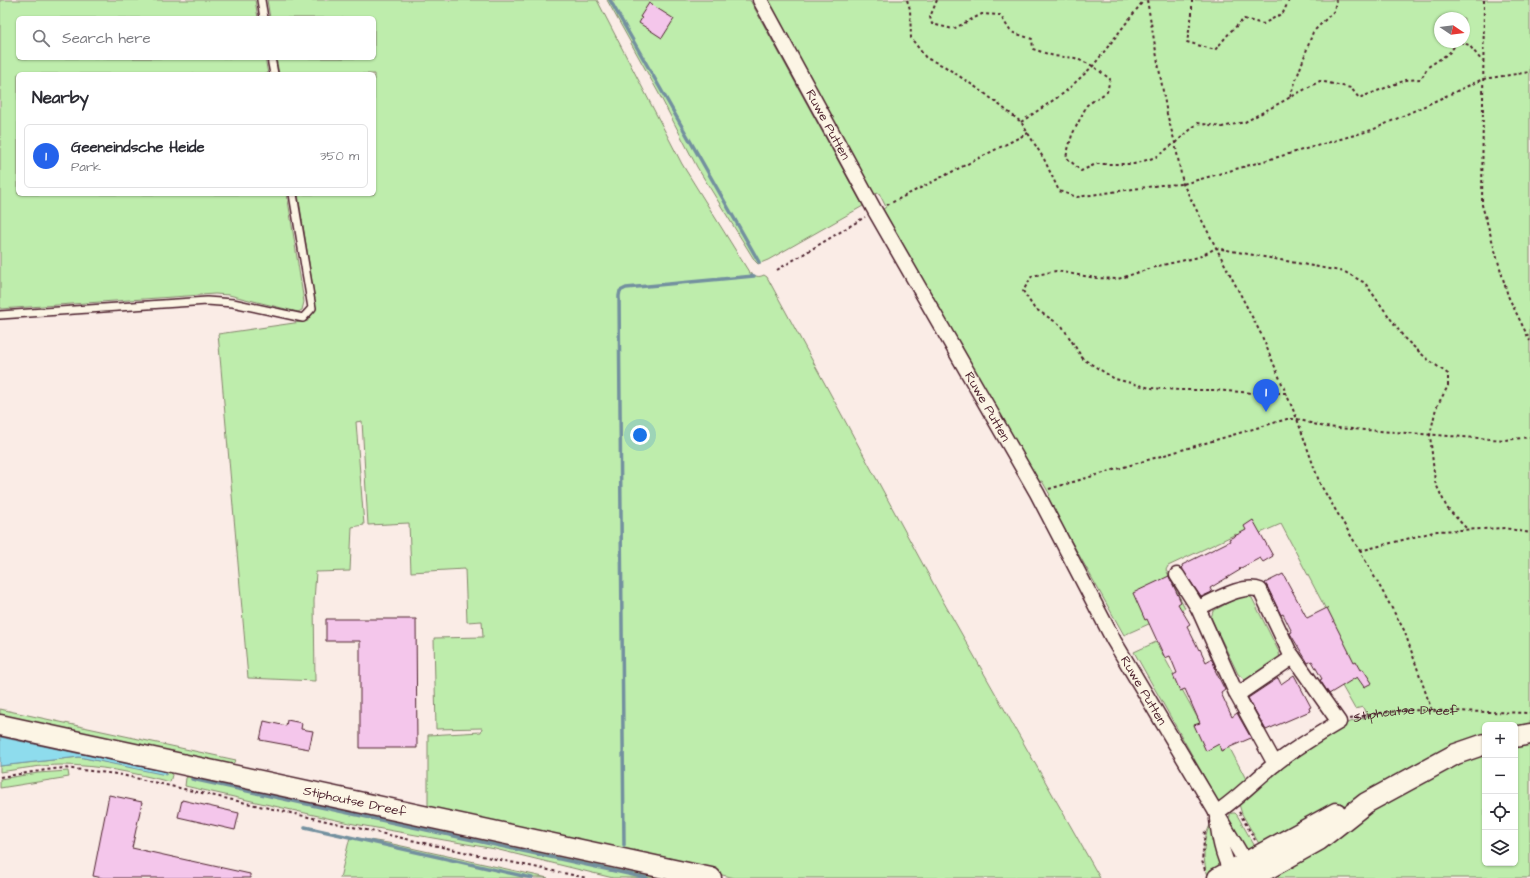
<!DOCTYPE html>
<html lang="en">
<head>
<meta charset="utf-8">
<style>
  :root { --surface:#fff; --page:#f2f2f3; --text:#2b2b33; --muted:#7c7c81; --line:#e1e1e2; --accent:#2563eb }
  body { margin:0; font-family:"Architects Daughter",sans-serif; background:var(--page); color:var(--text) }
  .controls { position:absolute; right:12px; bottom:12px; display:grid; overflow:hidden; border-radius:6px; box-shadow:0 1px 3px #0004 }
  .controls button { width:36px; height:36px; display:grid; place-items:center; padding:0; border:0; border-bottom:1px solid var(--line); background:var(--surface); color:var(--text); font:20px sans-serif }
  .compass { position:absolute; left:1434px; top:12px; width:36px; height:36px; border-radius:50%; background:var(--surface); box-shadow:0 1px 3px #0004; rotate:103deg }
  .you { position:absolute; left:640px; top:435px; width:14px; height:14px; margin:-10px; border:3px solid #fff; border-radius:50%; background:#1a73e8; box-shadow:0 0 0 6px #1a73e833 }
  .badge { display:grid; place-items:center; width:26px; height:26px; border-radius:50%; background:var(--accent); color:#fff; font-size:13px; font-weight:700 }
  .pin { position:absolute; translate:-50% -33px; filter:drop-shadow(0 1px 2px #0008) }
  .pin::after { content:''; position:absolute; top:21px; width:14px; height:12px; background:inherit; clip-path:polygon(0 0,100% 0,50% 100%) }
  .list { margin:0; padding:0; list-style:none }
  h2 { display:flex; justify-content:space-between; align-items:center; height:52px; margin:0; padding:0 16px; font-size:17px }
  h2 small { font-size:13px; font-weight:400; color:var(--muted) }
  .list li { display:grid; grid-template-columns:26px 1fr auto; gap:12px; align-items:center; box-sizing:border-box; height:64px; margin:0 8px 8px; padding:0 8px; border:1px solid var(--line); border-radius:6px }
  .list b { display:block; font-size:15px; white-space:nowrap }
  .list p { margin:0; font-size:13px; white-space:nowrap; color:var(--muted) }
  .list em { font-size:13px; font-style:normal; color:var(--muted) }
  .icon { flex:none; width:22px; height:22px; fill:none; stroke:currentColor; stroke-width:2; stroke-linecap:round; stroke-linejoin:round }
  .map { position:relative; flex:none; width:1530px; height:878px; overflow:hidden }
  .search { position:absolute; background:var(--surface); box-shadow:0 1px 3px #0004; left:16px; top:16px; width:360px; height:44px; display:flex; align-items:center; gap:10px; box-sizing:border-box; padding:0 14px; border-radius:6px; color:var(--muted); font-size:15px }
  .panel { position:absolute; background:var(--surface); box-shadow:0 1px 3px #0004; left:16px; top:72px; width:360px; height:124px; border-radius:6px }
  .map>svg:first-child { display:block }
  .green { fill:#beedac; stroke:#84866c; fill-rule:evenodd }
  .water { fill:#8edced; stroke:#73909f }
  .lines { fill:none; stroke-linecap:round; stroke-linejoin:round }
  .stream { stroke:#73909f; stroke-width:3.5 }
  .building { fill:#f4c6eb; stroke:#4a1f2b }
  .lane-casing { stroke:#4a1f2b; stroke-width:10 }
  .street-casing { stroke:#4a1f2b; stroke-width:17 }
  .secondary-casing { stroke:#4a1f2b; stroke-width:23 }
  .path { stroke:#4a1f2b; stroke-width:2; stroke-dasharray:3 3; stroke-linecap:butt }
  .lane { stroke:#fcf5e5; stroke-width:7 }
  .street { stroke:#fcf5e5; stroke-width:14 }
  .secondary { stroke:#fcf5e5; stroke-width:20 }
  .labels { text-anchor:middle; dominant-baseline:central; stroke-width:4; stroke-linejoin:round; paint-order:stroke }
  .street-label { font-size:13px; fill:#4a1f2b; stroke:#fcf5e5 }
</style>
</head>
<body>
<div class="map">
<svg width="1530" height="878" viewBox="0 0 1530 878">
  <rect width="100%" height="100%" fill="#faece6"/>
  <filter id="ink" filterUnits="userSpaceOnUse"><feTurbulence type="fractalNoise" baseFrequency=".025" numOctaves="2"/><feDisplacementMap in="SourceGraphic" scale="8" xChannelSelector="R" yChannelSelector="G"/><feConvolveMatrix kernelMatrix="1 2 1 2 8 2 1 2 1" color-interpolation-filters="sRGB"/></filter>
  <g filter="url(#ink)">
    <path class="green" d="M0,0h255l3,18h-240v40h247l3,16h-250v120h269l17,108 -2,8 -4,2 -69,-17 -14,-1 -215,15z
      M267,0h330l85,164 67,108c6,4 9,6 15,3l3,2 172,317 161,284h-365l-114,-27 -193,-41v-75l53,-3 1,-4 -46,1 -2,-91 49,-1 -1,-16 -15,1 -2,-53 -54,3 -2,-49 -41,2 -6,-104 -6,1 8,103 -12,2 -2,44 -34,1 -2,29 1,80 -67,-3 -30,-344 90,-13v-2l5,-6 2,-12 -17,-107h76v-120h-95l-3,-16h98v-40h-104z
      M607,0h143l113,206 -95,54 -10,4 -3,-3 -58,-94 -39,-75z
      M767,0h763v878h-253l-4,-7 98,-78 -33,15 -76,41 -20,-35 -4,-13 23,-21 73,-53 33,-10 -4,-10 -8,2 -21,-37 17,-15 -70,-133 -39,17 -6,-7 -68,32 -2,4 19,38 -61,27 -77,-137 3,-3 -8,-14 -4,1 -154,-271 -1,-2 3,-2 -7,-14 -5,1zM1440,18h24v24h-24zM1485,725h30v138h-30z
      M1244,594l8,4 27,54 1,9 -35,19 -7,-6 -27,-56 2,-7z
      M1156,642l52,95 18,4 20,38 -27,24 -85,-151z
      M0,709l236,51 -7,8 -229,-50z
      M0,730l168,36 4,9 -2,7c-35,-9 -72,-17 -109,-17 -20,0 -41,4 -61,7v-6l79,-9 88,17 -1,-2 -166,-36z
      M68,771l1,6 -69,11v-9l38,-6z
      M194,772l490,106h-71l-118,-29 -141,-25 -169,-38 1,-8z
      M1232,813h3l2,2 20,35 -13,-2 -15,-25 1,-9z
      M1210,825l3,1 8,37 -3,7 -9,8c-7,-16 -7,-37 1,-53z
      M350,837l38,6 160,35h-208z"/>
    <path class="water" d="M0,737l167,35 -1,3 -87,-18 -79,9z"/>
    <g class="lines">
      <path class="stream" d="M610,0l149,262
        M192,779l455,99
        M305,827l227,51
        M624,845l-5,-549 1,-5 6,-3 128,-12"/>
    </g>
    <path class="building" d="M649,3l25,16 -12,19 -23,-15 3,-5 -2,-1z
      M1253,520l20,36 -10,6 -3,-4 -21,11 1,1 -30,18 2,4 -11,5 -18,-27 -1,-5 48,-24 -1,-2 17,-9 -2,-4z
      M1283,574l24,44 20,-10 27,54 2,-1 5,9 2,-1 9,14 -8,4 -7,-10 -28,17 -9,-14 2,-1 -10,-18 -4,2 -17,-28 -1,-2 2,-1 -9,-18 -2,1 -16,-32z
      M1169,576l12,26 -3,2 12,20 -3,2 12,24 1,-1 6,13 5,-3 2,3 3,8h-1l10,20 -4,3 11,24 5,-4 14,25 -30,13 -2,-7 -13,7 -12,-26 6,-2 -15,-34 -5,2 -7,-16 4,-2 -7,-17 -5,2 -18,-39 -2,1 -12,-27z
      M326,619h90l1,129h-57v-107h-34z
      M1294,675l17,32 -2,1 1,3 -44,19 -18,-32 30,-20 3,6z
      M287,720l15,3 -1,6 12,2 -4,18 -49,-9 4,-19 22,5z
      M109,795l33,7 -10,46 118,26v4h-147l-10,-2z
      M182,800l57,13 -4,17 -57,-13z"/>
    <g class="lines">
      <g class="lane-casing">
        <path id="lane" d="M261,0l3,18
          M271,58l3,16
          M0,315l207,-14 26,2 70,15 9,-10 -19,-114"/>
      </g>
      <g class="street-casing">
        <g id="street">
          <path id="s2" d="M760,0l115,211 162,282 77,148 137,230"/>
          <path d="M1177,575l21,33 39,87 38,69"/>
          <path d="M1198,608c16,-7 45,-25 62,-18l29,61 50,71c-22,13 -44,26 -64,42 -20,16 -38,35 -59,49"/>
          <path d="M1237,695l56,-38"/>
          <path d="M1217,819c2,21 6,41 18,59"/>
        </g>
      </g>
      <g class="secondary-casing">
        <g id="secondary">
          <path id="s3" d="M0,725l711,153"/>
          <path d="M1515,737l15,-3"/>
          <path d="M1218,878l118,-65"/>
          <path d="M1251,878l68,-38 47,-37 90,-49 29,-10"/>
        </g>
      </g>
      <g class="path">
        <path d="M907,0l3,9 1,29 15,20 18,8 39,26 38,30 23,37 15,32 18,6 84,-12 22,-1 25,-7 164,-47 111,-51 47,-7"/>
        <path d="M937,0l-7,17 2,7 21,5 29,-15 18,1 11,17 21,7 1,10 21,7 21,2 18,8 17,13 -3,13 -20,13 -15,30 -6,22 15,14 15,-7h38l22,-7 19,-14 23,-20 24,4 23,-5 75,-41 31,7 8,10 47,-18 15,-1 7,-12 21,-14 9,-11"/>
        <path d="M1147,0l20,114 8,29 8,41 78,150 36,85 23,65 40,67 44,79 28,81"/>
        <path d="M1192,0v14l-5,28 28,8 16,-19 13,-12 19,5 20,-11 6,-13"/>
        <path d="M1484,0l-2,205 26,91 22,45"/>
        <path d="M1460,42l9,3 13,16"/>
        <path d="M1290,97l23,-65 21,-21 2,-11"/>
        <path d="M1021,122l43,-29 29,-27 51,-66"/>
        <path d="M887,205l141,-72"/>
        <path d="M777,270l88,-53"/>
        <path d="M1286,393h-33l-39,-3h-34l-30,-2 -35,-9 -32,-20 -21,-33 -28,-18 -11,-17 9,-15 24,-5 40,7 22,1 40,-13 41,-9 17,-9 129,24 20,11 40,56 21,19 22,16v12l-12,22 -6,27 5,47 12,26 21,22"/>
        <path d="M1049,489l238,-70h10l27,8 181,13 25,-3"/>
        <path d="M1360,551l77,-20 68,-3 25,5"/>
        <path id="s1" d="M1350,719l30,-6 27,-3 123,3"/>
        <path d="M0,777l53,-8 11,-1 53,6 374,84 96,20"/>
        <path d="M1239,812l16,28"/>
        <path d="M1205,870l-3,-9 3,-30"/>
      </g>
      <use href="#lane" class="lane"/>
      <use href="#street" class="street"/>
      <use href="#secondary" class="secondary"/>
    </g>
  </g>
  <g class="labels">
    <g class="street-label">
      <text stroke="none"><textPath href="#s2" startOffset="142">Ruwe Putten</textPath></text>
      <text stroke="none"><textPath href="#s2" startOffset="466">Ruwe Putten</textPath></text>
      <text stroke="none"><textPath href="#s2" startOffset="790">Ruwe Putten</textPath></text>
      <text stroke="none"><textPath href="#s1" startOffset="56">Stiphoutse Dreef</textPath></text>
      <text stroke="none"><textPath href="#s3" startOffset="363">Stiphoutse Dreef</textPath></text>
    </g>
  </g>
</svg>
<div class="controls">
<button>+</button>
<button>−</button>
<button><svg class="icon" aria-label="locate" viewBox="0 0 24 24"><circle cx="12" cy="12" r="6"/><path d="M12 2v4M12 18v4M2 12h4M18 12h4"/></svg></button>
<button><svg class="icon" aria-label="layers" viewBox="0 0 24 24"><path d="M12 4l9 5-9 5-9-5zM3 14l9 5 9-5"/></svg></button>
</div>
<svg class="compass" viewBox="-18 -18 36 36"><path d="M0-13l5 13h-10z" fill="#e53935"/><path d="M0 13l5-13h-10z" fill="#7c7c81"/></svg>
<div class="you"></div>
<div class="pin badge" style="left:1266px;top:412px">1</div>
<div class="search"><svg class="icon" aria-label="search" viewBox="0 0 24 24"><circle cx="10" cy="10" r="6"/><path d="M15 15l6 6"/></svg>Search here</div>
<section class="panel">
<h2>Nearby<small></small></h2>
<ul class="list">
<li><span class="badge">1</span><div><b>Geeneindsche Heide</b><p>Park</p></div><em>350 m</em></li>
</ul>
</section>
</div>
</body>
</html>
